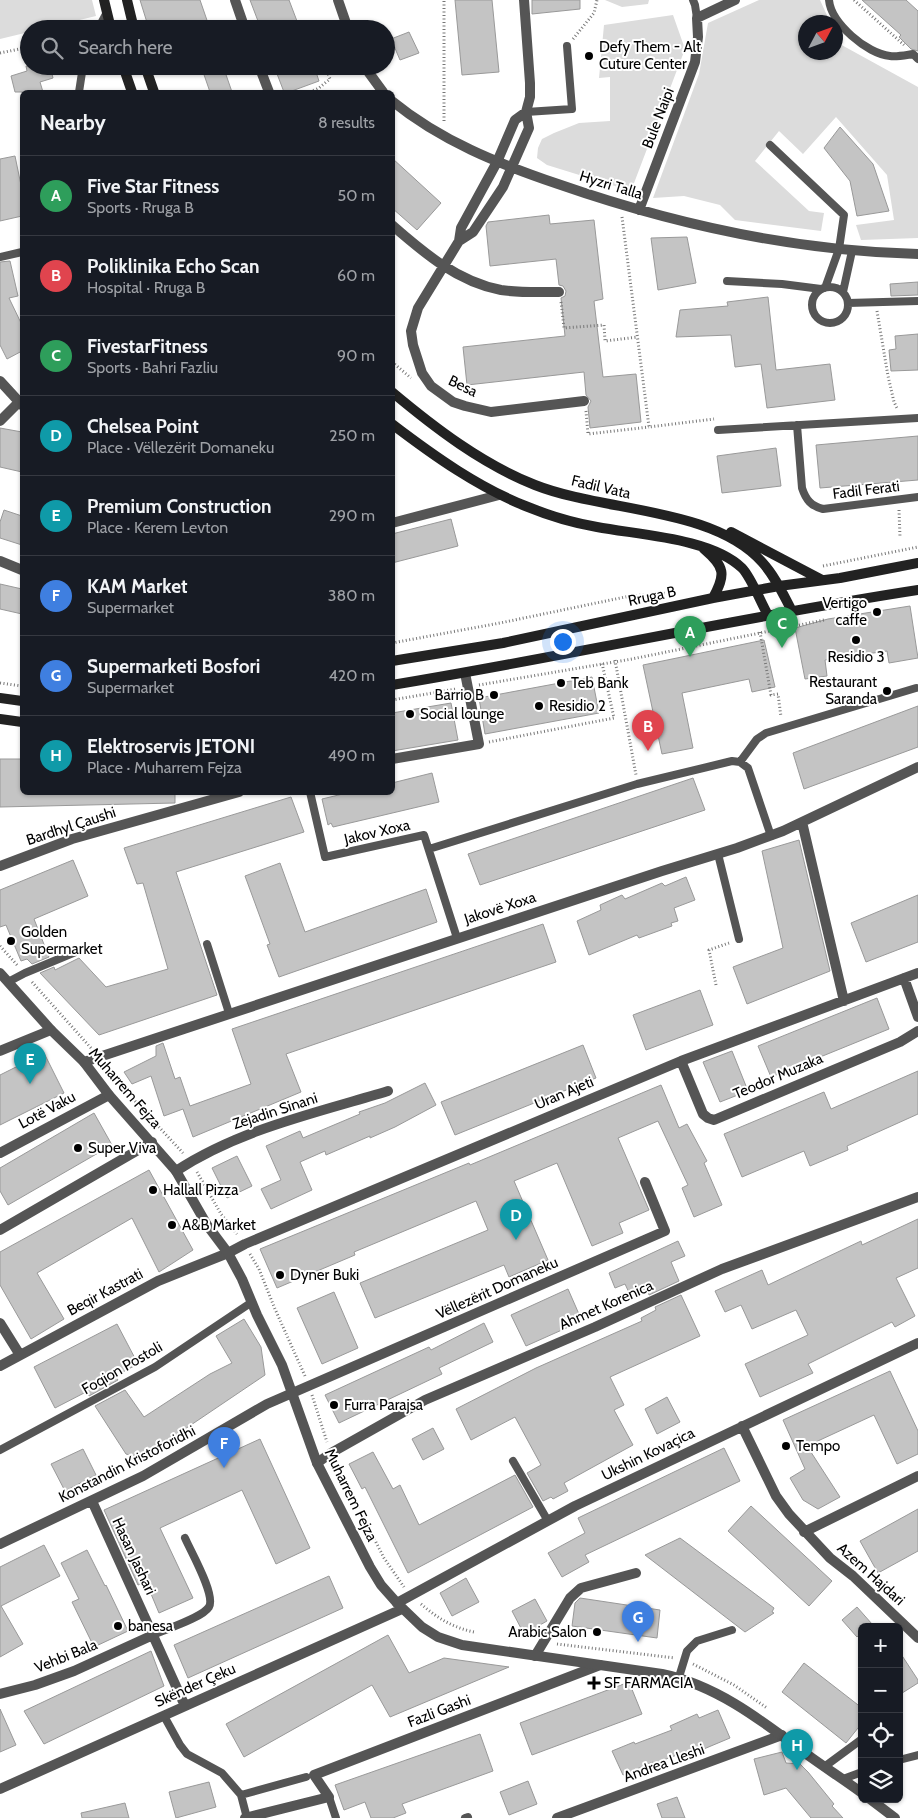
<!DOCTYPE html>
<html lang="en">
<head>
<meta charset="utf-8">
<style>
  :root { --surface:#171b24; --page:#242831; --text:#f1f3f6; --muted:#9ea1a6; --line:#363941; --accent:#858687 }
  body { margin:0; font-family:Cabin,sans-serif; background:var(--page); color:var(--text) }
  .controls { position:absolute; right:15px; bottom:15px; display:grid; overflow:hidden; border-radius:8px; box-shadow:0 1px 4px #0004 }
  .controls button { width:45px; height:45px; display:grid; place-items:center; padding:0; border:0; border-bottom:1px solid var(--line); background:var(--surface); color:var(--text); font:25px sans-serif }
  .compass { position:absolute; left:798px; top:15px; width:45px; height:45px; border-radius:50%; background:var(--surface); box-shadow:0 1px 4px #0004; rotate:49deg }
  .you { position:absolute; left:562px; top:641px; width:18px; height:18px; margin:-12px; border:4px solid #fff; border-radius:50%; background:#1a73e8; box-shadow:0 0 0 8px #1a73e833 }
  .badge { display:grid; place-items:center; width:32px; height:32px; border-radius:50%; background:var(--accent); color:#fff; font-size:16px; font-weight:700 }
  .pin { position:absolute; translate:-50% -41px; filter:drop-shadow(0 1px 2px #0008) }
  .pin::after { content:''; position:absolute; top:26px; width:18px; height:15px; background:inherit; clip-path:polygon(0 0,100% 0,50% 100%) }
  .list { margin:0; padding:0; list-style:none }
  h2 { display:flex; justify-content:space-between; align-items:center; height:65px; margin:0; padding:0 20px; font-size:21px }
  h2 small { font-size:16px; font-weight:400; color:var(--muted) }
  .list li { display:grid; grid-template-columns:32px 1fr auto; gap:15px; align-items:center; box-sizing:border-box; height:80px; padding:0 20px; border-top:1px solid var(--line) }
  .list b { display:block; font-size:19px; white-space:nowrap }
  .list p { margin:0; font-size:16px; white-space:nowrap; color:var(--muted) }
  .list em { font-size:16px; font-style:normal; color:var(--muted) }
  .icon { flex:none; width:28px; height:28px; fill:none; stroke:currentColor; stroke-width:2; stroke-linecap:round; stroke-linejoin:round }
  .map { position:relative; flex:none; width:918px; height:1818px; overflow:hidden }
  .search { position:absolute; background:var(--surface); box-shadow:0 1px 4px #0004; left:20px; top:20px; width:375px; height:55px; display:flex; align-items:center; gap:12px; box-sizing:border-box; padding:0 18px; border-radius:28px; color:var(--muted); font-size:19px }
  .panel { position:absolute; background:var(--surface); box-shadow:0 1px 4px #0004; left:20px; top:90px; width:375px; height:705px; border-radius:8px }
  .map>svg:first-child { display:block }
  .green { fill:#dcdcdc }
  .building { fill:#c4c4c4; stroke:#999 }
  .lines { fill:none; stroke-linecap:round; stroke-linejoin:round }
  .path { stroke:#777; stroke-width:3; stroke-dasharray:1 2.5; stroke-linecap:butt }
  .service { stroke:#555; stroke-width:8 }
  .minor { stroke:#555; stroke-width:10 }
  .tertiary { stroke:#555; stroke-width:10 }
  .secondary { stroke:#222; stroke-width:10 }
  .poi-dot { fill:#000; stroke:#fff; stroke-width:2 }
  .labels { text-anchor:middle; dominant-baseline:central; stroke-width:4; stroke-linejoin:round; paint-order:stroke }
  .poi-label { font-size:15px; fill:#000; stroke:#fff; text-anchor:start }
  .street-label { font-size:15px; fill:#000; stroke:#fff }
</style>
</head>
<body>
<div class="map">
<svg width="918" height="1818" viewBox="0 0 918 1818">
  <rect width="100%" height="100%" fill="#fff"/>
  <path class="green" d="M0,0h92l4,16 -54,13h-13v3l-29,7z
    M605,0h44l-1,4 -26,3z
    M759,0h61l10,22h-24v30h30v-15l2,6 80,44v151l-57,2 -5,-15 38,-5 -7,-45 -51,-58 -33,37 -24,-23 -24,30 54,50 15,2 -3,18 -86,-11 -15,-15 -36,-9 -31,2 46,-124 9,-51z
    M673,15l12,34 -54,142 -84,-26 -10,-7 1,-10 4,-9 12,-6 25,-10 31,-2v-44l-11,1 5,-53z"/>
  <path class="building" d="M140,0h60l10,29h-61z
    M250,0h39l11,29h-39z
    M455,0h37l7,72 -37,3z
    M532,0h48v9l-48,5z
    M862,0h44l12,11v40l-7,-2 -12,-12 2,-2z
    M409,32l10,21 -19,7 -9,-21z
    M26,66h24l3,12 -13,4 3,10h-28l-4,-16 16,-5z
    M201,66h22l9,26h-22z
    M274,66h40l5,15 -30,11h-5z
    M840,127l33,37 16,47 -32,5 -7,-35 -26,-33z
    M15,156l7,34v26l-22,5v-62z
    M392,158l49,45 -24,27 -25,-22z
    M549,215l1,9 44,-4 9,79 -9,2 9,76 33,-3 5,48 -51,6 -2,-21 3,-6 -5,-6 -2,-23 -117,13 -4,-38 102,-11 -4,-38 4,-2 1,-5 -3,-5 -4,-1 -3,-26 -66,7 -4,-40 2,-4z
    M687,237l9,46 -38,7 -7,-52z
    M10,261l8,35 -9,2 13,27v26l-15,8 -7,-14v-83z
    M918,282v13l-27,1 -1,-12z
    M768,297l8,73 54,-6 5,36 -68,8 -6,-44 -26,3 -4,-32 -55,2 4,-27 48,-4 -1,-4z
    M918,334v36l-27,1 -2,-21 7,-1 -1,-13z
    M0,428l22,4v40l-22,-5z
    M918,436v44l-98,8 -4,-43z
    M776,448l5,38 -59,7 -5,-37z
    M4,510l18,6v29l-22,-7v-16z
    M451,519l7,27 -66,17v-29z
    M0,584l22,5v25l-22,-5z
    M910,606l8,52 -29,5 -2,-12 -62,9 2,16 -22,3 -10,-51 33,-9z
    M764,640l11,47 -23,5 -3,-13 -67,14 11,55 -31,6 -19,-89z
    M592,677l7,36 -114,21 -6,-36z
    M451,703l7,37 -66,11v-38z
    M918,706v41l-114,42 -11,-36z
    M0,759h22v33h153v11l-175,4z
    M432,773l7,29 -106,25 -2,-4 -3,2 -6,-26 29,-7h41v-9z
    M693,778l12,32 -225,75 -12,-31z
    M291,797l13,35 -128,40 41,123 -118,40 -59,-62 14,-6 1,3 24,-12 27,29 62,-18 -25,-86 -6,1 -13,-36z
    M799,840l31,131 -83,33 -14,-37 50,-19 -21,-97z
    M73,860l15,36 -54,23 15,38 -17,7 -5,-5 -6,2 -15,-36 -6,2v-37z
    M280,863l25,69 121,-43 11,33 -158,55 -12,-32 3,-1 -25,-68z
    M686,877l9,23 -21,8 4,13 -7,2 1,3 -33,12 -2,-3 -48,20 -12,-34 24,-11 -1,-5 22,-10 3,4 37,-16 3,3z
    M918,895v47l-52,20 -15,-39z
    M543,924l13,38 -270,92 15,38 -108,45 -10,-28 -19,7 -13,-40 -19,8 -8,-12 32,-16v-10l7,-3 12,36 5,-2 10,29 61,-22 -19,-55z
    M700,990l13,35 -67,25 -13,-35z
    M877,998l12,31 -118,48 -13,-31z
    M583,1045l13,33 -141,57 -14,-33z
    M732,1051l16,40 -28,11 -17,-40z
    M44,1053l20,40 -64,32v-50z
    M918,1071v43l-71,32 1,4 -38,16 -6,-15 -62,26 -18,-43 100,-42 7,17z
    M425,1083l11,22 -41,22 -25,11v-2l-44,19 -1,-4 -25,11 12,28 -41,19 -10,-20 20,-9 -15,-34 34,-15 3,7 57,-24 -1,-2 26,-9z
    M661,1085l18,43 8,-4 20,37 -3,2 18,42 -28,12 -12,-29 6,-3 -30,-64 -40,17 31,72 -30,13 4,10 -31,13 -35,-83 -43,18 34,79 -39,17 -5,-12 -129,53 -15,-35 128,-53 -12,-29 -122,51 1,3 -78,33 -17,-39 209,-86 1,2z
    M94,1113l18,32 -104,60 -8,-14v-23z
    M237,1156l15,30 -25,12 -15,-30z
    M149,1170l44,80 -34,22 -27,-54 -95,55 27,46 -33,20 -31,-54v-33z
    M918,1219v49l-22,10 19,38 -20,11 -3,-5 -84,42 5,9 -53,24 -15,-33 63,-29 -12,-25 -44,19 -11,-24 -16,7 -10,-21 47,-21 6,15 93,-44 1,4z
    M678,1241l7,15 -14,6 8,19 -30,14 -1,-4 -16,8 -7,-15 -10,4 -6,-15z
    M568,1289l14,32 -56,25 -15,-31z
    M334,1292l24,56 -36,16 -25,-56z
    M681,1295l19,41 -90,41 14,28 -10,5 19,35 -69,38 4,8 -15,8 -2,-2 -8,4 -16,-28 14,-8 -26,-48 -44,23 -15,-31 80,-41 106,-47 -1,-3 15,-8 -1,-3z
    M244,1319l17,28 4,28 -123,83 -16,-4 -31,-48 30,-16 19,27 66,-43 22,-11 -16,-27z
    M484,1323l9,19 -54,26 3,6 -103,49 -14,-28 104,-48 2,3z
    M117,1324l21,40 -23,12 3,4 -29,16 -3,-4 -31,16 -21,-41z
    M890,1371l28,60v23l-21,10 -23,-49 -67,31 33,51 -22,12 -15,-9 -13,-22 15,-9 -22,-49z
    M667,1397l13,25 -23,12 -12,-25z
    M433,1428l11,21 -21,11 -11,-21z
    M260,1439l50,109 -34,16 -34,-74 -82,38 33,70 -34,15 -13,-31 -8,3 -34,-75z
    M724,1448l16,33 -155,74 4,7 -27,15 -14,-24 37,-20 -7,-15z
    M83,1449l13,26 -31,16 -14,-27z
    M373,1452l20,37 7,-4 19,40 96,-50 18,32 -125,66 -43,-86 -3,2 -13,-25z
    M751,1506l81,75 -23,25 -81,-75z
    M918,1509v42l-40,22 -18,-32z
    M680,1538l94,70 -2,4 2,1 -29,19 -100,-77z
    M44,1545l16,31 -59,30 22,38 -23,13v-90z
    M87,1550l18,36 1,-1 22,46 -34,16 -22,-45 7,-3 -18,-36z
    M329,1576l14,32 -155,70 -14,-33z
    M466,1578l13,24 -27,14 -12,-23z
    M580,1598l80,12 -3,28 -85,-12 3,-23z
    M535,1599l12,22 -23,13 -12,-23z
    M857,1607l15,17 -4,3h-6v5l-5,5 -15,-17z
    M388,1635l21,38 35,-15 65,9 -119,50 -18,-32 -128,72 -18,-33z
    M151,1651l13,35 -120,58 -20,-33z
    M899,1651l19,29v3l-19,12z
    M804,1663l58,45v15l-16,20 -64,-51z
    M629,1682l13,32 -110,41 -12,-32z
    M0,1709l16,36 -16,7z
    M718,1710l12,28 -31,13 -1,-4 -45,17v-2l-30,13 -11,-24 22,-9 1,2 37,-14 -2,-4 27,-12 2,4z
    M480,1734l13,37 -91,33 4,9 -13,5h-22l-6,-16 -21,8 -9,-25z
    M782,1752l4,11 14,1 8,8 26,32 -2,2 11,12h-32l-25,-30 -22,7 -10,-36z
    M528,1781l9,23 -28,11 -9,-23z
    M209,1782l7,25 -40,11 -7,-26z
    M677,1797l8,21h-23l-5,-14z
    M125,1803l4,15h-47l-1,-5z"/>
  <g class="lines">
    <path class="path" d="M854,0l50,45
      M573,39l21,-26 3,-13
      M0,53l29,-6
      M310,92l9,-4 11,-9 -5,-13
      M444,121v-121
      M622,217l27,210 65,-8
      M561,302l3,26 40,-3 1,16 33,-4
      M877,311l11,65 6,26 4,8
      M392,362l19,16
      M586,411l2,23 61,-7
      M899,510l1,27
      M823,566l95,-19
      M760,632l11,63 7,-1 3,23
      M392,643l108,-20 130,-27 39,-3
      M615,660l21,115
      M0,683l22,3
      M479,685l153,-26 192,-39
      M392,700l64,-11
      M489,742l125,-24 -12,-55
      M0,946l18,20
      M32,982l59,66
      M716,985l-7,-35 20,-7
      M106,1066l15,20 62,67
      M197,1172l24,42 16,20
      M250,1254l9,15 16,40 30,67
      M312,1395l15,47
      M336,1464l48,94 20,29
      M421,1604c16,14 33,24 53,28
      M557,1644l118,14
      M693,1664l41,21 33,23"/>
    <path class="service" d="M693,0l2,5 2,13
      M829,0c2,23 38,54 61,56 7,1 16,-1 23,-2l5,5
      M98,29l9,-17
      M79,92l4,-26
      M526,112l46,-3 -5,-63
      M770,145l74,70 -5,34 -14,39
      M0,257l22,-5
      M727,281l55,3 39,5
      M812 305a18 18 0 1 1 36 0a18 18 0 1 1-36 0Z
      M843,292l9,-41
      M848,303l70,-2
      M797,425l5,63c4,12 9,18 21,21l95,-12
      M718,430l200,-12
      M740,762l17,-23 9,-6 150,-45
      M310,792l15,65 99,-22 33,103
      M429,849l208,-65 95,-23 8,1 8,6 23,68
      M718,854l21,85
      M207,944l22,69
      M8,982l17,-9 53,-22
      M0,1450l155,-83 97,-65
      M513,1461l35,60
      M153,1635c13,-6 49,-17 56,-28 7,-12 -18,-55 -24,-69
      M679,1677l8,-26 10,-10 35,-11
      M164,1716l16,29 7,9 35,19 19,22
      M899,1760l19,-5
      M824,1767l38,-28
      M843,1779l19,-7
      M329,1797l7,21
      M247,1818l-6,-23 65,-18
      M465,1818l3,-1"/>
    <path class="minor" d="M235,0l10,29
      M338,0l10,29
      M259,66l10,26
      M364,66l19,26
      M392,101c49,40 107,63 166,83 115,40 238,67 360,70
      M526,112l-11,8 -18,42 -36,66 -2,13 -41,67 -7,23 2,14 9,28 9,13 22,16 12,4 26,6 93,-11
      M639,210l56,-148 3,-25 -1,-19 38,-18
      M392,225c32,28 66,57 109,65 19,3 39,2 58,2
      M459,241l14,-9 30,-45 26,-59 -3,-16 4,-15v-14l-6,-83
      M0,381l22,24
      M0,421l19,-19
      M392,523l107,-28
      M0,561l22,9
      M392,759l87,-15 -14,-71
      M802,822l42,179
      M0,866l72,-27 167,-47
      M904,978l14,39
      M0,1051l51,-21
      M681,1061l22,53 5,4 6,2 186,-78 18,-11
      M84,1062l578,-191 75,-23 46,-17 135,-64
      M0,1153l109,-58
      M176,1171c64,-42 140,-58 212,-80
      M0,1230l152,-88
      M0,1323l20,32
      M0,1366l158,-85 70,-28 17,-9 436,-183 237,-88
      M742,1426l34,70 13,18 41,44 23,18 65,62
      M317,1463l14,-10 94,-53 170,-73 127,-58 196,-72
      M92,1501l93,205
      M804,1532l114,-56
      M0,1544l143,-68 124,-72 398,-173 -20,-49
      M397,1603l178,-97 343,-163
      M535,1656l35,-58 11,-10 55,-15
      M0,1694l35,-9 39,-14 79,-36
      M0,1789l402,-180
      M245,1818l84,-21 -15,-22 286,-110
      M557,1818l225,-83"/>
    <path class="tertiary" d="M0,973l51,57 33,32 25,33 67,76 31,54 21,28 14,26 15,36 25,50 35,98 53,104 11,18 16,18 25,24 16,10 24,8 200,29c54,11 99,46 143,79 19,14 38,26 57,40
      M870,1799l25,19"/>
    <path class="secondary" d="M104,0l7,29
      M127,0l7,29
      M123,66l9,26
      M145,66l9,26
      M392,392c43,36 90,72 143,93 68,27 178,22 227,77 13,14 21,32 30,49
      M392,424c42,32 87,64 136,83 22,9 46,16 69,20 42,8 114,11 145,41 9,9 19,35 26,47
      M731,532l91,48
      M704,549c21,18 22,25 9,49
      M392,661l111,-18 210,-45 66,-12 61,-8 78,-15
      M392,685c176,-29 350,-68 526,-95
      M0,698l22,3
      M0,719l22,3"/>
  </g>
  <g class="poi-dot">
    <circle cx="589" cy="56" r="5"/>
    <circle cx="877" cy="612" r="5"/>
    <circle cx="856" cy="640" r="5"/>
    <circle cx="561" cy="683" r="5"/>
    <circle cx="887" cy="691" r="5"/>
    <circle cx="494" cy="695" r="5"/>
    <circle cx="539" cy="706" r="5"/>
    <circle cx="410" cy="714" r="5"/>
    <circle cx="11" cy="941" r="5"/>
    <circle cx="78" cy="1148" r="5"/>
    <circle cx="153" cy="1190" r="5"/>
    <circle cx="172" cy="1225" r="5"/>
    <circle cx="280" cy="1275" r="5"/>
    <circle cx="334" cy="1405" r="5"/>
    <circle cx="786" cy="1446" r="5"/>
    <circle cx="118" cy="1626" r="5"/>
    <circle cx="597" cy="1632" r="5"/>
    <path d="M591.5 1675.5h5v5h5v5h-5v5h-5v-5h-5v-5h5z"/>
  </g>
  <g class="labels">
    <g class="poi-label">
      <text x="599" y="47">Defy Them - Alt<tspan x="599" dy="17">Cuture Center</tspan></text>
      <text x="867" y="603" text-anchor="end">Vertigo<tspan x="867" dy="17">caffe</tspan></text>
      <text x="856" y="657" text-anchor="middle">Residio 3</text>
      <text x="877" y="682" text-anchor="end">Restaurant<tspan x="877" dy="17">Saranda</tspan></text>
      <text x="571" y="683">Teb Bank</text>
      <text x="484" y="695" text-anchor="end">Barrio B</text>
      <text x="549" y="706">Residio 2</text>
      <text x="420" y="714">Social lounge</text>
      <text x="21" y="932">Golden<tspan x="21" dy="17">Supermarket</tspan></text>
      <text x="88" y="1148">Super Viva</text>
      <text x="163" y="1190">Hallall Pizza</text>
      <text x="182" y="1225">A&amp;B Market</text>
      <text x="290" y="1275">Dyner Buki</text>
      <text x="344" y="1405">Furra Parajsa</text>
      <text x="796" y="1446">Tempo</text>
      <text x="128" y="1626">banesa</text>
      <text x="587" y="1632" text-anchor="end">Arabic Salon</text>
      <text x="604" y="1683">SF FARMACIA</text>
    </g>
    <g class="street-label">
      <text transform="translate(658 118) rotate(-69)">Bule Naipi</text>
      <text transform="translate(611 185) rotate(17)">Hyzri Talla</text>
      <text transform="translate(463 386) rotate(26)">Besa</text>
      <text transform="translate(601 487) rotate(13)">Fadil Vata</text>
      <text transform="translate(866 490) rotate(-7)">Fadil Ferati</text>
      <text transform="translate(652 596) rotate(-12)">Rruga B</text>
      <text transform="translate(71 826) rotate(-18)">Bardhyl Çaushi</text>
      <text transform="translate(377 832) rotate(-13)">Jakov Xoxa</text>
      <text transform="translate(500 908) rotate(-18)">Jakovë Xoxa</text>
      <text transform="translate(778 1076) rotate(-23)">Teodor Muzaka</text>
      <text transform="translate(125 1088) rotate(49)">Muharrem Fejza</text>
      <text transform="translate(564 1093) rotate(-23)">Uran Ajeti</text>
      <text transform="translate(47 1110) rotate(-28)">Lotë Vaku</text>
      <text transform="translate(275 1111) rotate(-18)">Zejadin Sinani</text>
      <text transform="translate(497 1288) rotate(-24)">Vëllezërit Domaneku</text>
      <text transform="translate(105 1292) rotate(-28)">Beqir Kastrati</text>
      <text transform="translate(606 1305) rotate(-24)">Ahmet Korenica</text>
      <text transform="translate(122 1368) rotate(-30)">Foqion Postoli</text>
      <text transform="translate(648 1454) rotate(-26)">Ukshin Kovaçica</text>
      <text transform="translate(127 1464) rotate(-27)">Konstandin Kristoforidhi</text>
      <text transform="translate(351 1495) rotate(64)">Muharrem Fejza</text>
      <text transform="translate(134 1556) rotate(65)">Hasan Jashari</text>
      <text transform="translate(871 1574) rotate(42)">Azem Hajdari</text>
      <text transform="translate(66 1656) rotate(-22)">Vehbi Bala</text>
      <text transform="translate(195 1685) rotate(-24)">Skënder Çeku</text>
      <text transform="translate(439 1711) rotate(-21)">Fazli Gashi</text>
      <text transform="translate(664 1763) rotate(-20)">Andrea Lleshi</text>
    </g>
  </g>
</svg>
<div class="controls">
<button>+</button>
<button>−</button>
<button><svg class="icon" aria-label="locate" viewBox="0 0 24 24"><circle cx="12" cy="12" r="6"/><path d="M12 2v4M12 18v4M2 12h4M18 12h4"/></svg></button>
<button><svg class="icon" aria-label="layers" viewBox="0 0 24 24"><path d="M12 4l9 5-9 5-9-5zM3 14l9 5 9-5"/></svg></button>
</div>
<svg class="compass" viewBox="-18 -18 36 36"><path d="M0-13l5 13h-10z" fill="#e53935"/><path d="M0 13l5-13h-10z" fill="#9ea1a6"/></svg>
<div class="you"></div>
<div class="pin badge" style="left:690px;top:657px;background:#2e9e5b">A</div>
<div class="pin badge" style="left:648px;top:751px;background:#e0444e">B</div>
<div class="pin badge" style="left:782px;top:648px;background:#2e9e5b">C</div>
<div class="pin badge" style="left:516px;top:1240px;background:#0f9aa8">D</div>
<div class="pin badge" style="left:30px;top:1084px;background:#0f9aa8">E</div>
<div class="pin badge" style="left:224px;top:1468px;background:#3f7fe0">F</div>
<div class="pin badge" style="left:638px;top:1642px;background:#3f7fe0">G</div>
<div class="pin badge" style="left:797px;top:1770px;background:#0f9aa8">H</div>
<div class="search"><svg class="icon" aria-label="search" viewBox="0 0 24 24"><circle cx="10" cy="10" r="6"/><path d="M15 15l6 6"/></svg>Search here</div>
<section class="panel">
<h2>Nearby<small>8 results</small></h2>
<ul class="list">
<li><span class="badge" style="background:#2e9e5b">A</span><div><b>Five Star Fitness</b><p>Sports · Rruga B</p></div><em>50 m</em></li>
<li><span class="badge" style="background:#e0444e">B</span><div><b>Poliklinika Echo Scan</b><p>Hospital · Rruga B</p></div><em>60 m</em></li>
<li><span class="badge" style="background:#2e9e5b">C</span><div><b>FivestarFitness</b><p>Sports · Bahri Fazliu</p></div><em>90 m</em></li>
<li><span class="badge" style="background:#0f9aa8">D</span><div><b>Chelsea Point</b><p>Place · Vëllezërit Domaneku</p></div><em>250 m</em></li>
<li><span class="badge" style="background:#0f9aa8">E</span><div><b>Premium Construction</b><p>Place · Kerem Levton</p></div><em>290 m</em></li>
<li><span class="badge" style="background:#3f7fe0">F</span><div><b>KAM Market</b><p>Supermarket</p></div><em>380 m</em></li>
<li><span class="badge" style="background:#3f7fe0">G</span><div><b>Supermarketi Bosfori</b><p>Supermarket</p></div><em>420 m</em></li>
<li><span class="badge" style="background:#0f9aa8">H</span><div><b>Elektroservis JETONI</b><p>Place · Muharrem Fejza</p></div><em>490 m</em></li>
</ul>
</section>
</div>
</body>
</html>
